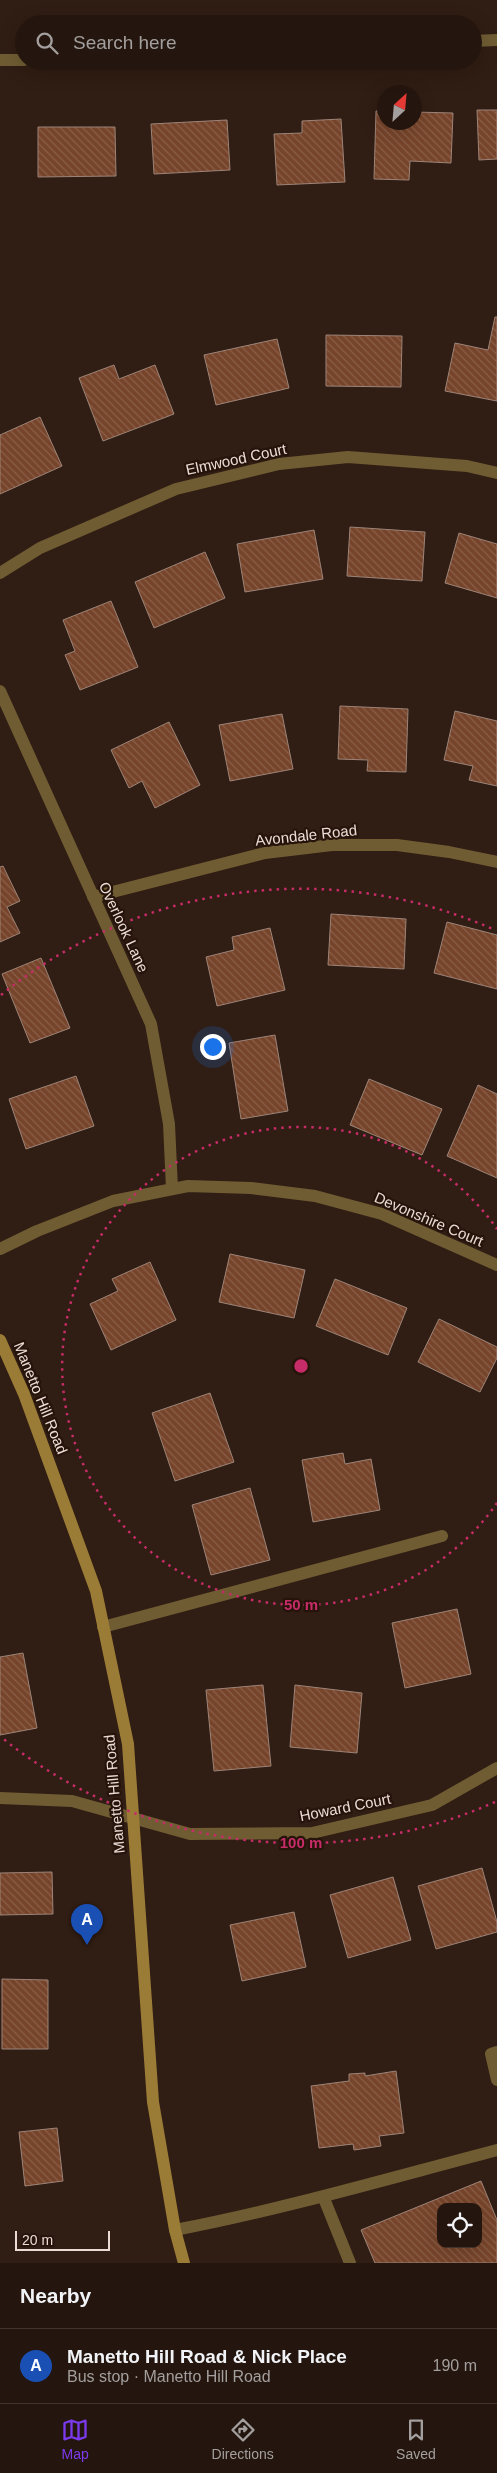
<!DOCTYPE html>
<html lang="en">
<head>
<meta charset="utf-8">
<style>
  :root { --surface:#24160e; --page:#30231c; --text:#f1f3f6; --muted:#a39f9e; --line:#41352e; --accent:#7c3aed }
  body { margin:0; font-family:Helvetica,sans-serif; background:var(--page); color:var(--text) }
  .controls { position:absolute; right:15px; bottom:15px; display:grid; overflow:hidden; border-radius:10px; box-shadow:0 5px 20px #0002 }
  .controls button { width:45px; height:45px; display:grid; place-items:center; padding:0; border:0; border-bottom:1px solid var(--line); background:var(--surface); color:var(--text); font:25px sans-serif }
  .compass { position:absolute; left:377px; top:85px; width:45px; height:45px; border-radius:50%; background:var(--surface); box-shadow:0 5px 20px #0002; rotate:26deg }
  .scale { position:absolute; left:15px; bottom:12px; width:95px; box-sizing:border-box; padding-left:5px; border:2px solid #eadcd5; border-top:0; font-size:14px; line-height:18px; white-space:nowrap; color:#eadcd5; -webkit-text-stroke:4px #26130a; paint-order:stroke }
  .you { position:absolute; left:212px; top:1046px; width:18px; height:18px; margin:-12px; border:4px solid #fff; border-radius:50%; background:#1a73e8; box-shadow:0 0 0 8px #1a73e833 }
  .badge { display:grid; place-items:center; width:32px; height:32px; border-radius:50%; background:var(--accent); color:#fff; font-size:16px; font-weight:700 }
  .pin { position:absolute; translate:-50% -41px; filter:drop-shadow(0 1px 2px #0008) }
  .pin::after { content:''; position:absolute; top:26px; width:18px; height:15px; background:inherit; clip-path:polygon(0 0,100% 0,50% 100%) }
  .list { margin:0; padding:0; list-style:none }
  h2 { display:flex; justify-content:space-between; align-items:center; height:65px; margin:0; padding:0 20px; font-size:21px }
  h2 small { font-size:16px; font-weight:400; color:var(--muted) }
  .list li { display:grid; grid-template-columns:32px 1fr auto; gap:15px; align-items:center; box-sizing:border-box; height:75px; padding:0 20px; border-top:1px solid var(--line) }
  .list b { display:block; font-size:19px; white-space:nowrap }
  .list p { margin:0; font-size:16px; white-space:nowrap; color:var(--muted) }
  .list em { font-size:16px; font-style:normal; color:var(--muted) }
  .icon { flex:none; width:28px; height:28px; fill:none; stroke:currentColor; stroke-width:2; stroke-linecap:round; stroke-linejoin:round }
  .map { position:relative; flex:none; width:497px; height:2263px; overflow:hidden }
  .search { position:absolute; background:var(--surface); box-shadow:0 5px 20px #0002; left:15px; right:15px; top:15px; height:55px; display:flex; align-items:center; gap:12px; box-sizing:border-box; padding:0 18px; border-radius:28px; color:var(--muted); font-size:19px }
  .sheet { height:140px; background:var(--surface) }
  nav { display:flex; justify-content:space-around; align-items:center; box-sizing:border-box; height:70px; border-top:1px solid var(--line); background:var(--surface); font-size:14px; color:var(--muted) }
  nav a { display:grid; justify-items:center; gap:2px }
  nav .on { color:var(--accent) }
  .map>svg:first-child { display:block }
  .building { fill:url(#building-back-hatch); stroke:#9d8478; fill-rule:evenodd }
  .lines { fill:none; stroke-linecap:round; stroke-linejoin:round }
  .service { stroke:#6f5c33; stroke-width:12 }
  .minor { stroke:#6f5c33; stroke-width:12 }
  .secondary { stroke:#9b7c37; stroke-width:12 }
  .ring { fill:none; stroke:#c62c67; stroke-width:2.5; stroke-dasharray:2.5 5 }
  .labels { text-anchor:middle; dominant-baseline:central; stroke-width:4.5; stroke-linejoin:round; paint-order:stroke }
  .street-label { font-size:15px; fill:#eadcd5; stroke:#26130a }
  .centre { fill:#c62c67; stroke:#26130a; stroke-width:2.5 }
  .ring-label { font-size:15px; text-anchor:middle; font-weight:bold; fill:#c62c67; stroke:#26130a; stroke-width:4.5; stroke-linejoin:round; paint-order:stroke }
</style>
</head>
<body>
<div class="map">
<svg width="497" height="2263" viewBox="0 0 497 2263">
  <defs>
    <pattern id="building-back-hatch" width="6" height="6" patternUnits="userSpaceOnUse" patternTransform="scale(1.25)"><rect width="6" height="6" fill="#76442a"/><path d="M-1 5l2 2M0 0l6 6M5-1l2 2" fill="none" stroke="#8a5e48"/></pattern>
  </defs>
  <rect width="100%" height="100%" fill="#301d13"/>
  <path class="building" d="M477,110h20v49l-18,1z
    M376,111h8v11h30v-10l39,1 -2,50 -41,-2 -1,19 -35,-1z
    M341,119l4,63 -68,3 -3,-51 28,-1v-12z
    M227,120l3,50 -76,4 -3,-50z
    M38,127h77l1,49 -78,1z
    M495,317h2v84l-52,-10 10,-48 33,7z
    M326,335l76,1 -1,51 -75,-1z
    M277,339l12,49 -73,17 -12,-50z
    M114,365l5,14 36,-14 19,49 -71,27 -24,-63z
    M40,417l22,49 -62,28v-59z
    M350,527l75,5 -3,49 -75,-5z
    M314,530l9,49 -78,13 -8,-48z
    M459,533l38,11v54l-52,-15z
    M205,552l20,46 -71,30 -19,-46z
    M111,601l27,66 -58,23 -15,-35 10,-4 -12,-31z
    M340,706l68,3 -2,63 -39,-1 1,-11 -30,-1z
    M455,711l42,10v65l-28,-6 4,-14 -29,-6z
    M282,714l11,55 -63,12 -11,-56z
    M169,722l31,63 -45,23 -13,-27 -13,7 -18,-38z
    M3,866l17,35 -13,6 13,26 -20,9v-75z
    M331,914l75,5 -2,50 -76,-4z
    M447,922l50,13v54l-63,-16z
    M270,928l15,62 -68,16 -11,-49 28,-7 -2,-13z
    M41,958l29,70 -40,15 -28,-69z
    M275,1035l13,76 -47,8 -12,-76z
    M76,1076l18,50 -68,23 -17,-50z
    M369,1079l73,30 -20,46 -72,-30z
    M478,1085l19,9v84l-50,-22z
    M230,1254l75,16 -11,48 -75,-16z
    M150,1262l26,58 -65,30 -21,-46 28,-13 -6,-12z
    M335,1279l72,29 -19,47 -72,-29z
    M439,1319l58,28v11l-17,34 -62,-30z
    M210,1393l24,69 -59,19 -23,-68z
    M343,1453l2,11 26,-5 9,51 -67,12 -11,-62z
    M250,1488l20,72 -59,15 -19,-70z
    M457,1609l14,65 -66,14 -13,-65z
    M23,1653l14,75 -37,7v-78z
    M263,1685l8,81 -57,5 -8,-81z
    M295,1685l67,8 -5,60 -67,-6z
    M482,1868l15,54v10l-61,17 -18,-63z
    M52,1872l1,42 -53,1v-42z
    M393,1877l18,63 -63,18 -18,-63z
    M294,1912l12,55 -64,14 -12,-56z
    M2,1979l46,1v69h-46z
    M396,2071l8,62 -25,3 2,10 -27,4 -1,-6 -34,4 -8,-62 38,-5v-7l16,-1v3z
    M57,2128l6,53 -38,5 -6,-54z
    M481,2181l16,39v43h-122l-14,-33zM441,2207h37v37h-37z"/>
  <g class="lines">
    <path class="service" d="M103,1627l339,-91
      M497,2052l-6,2 6,26
      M323,2196l27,67
      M175,2230c109,-21 215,-52 322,-80"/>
    <path class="minor" d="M473,41l24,-1
      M0,60h24
      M0,573l40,-25 136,-59 103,-25 69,-7 119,9 30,7
      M0,691l151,333 18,100 3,65
      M93,897l172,-44 67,-8h65l52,7 48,10
      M0,1249l37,-18 76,-30 75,-15 63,2 64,8 67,18 115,51
      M0,1798l72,3 118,33 122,-1 120,-28 65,-37"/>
    <path class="secondary" d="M0,1340l24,54 72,197 32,153 25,358 22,128 9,33"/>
  </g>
  <g class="ring">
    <path d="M497 1503A239 239 0 1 1 497 1229"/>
    <path d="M495 1802A477 477 0 0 1 1 1737M1 995A477 477 0 0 1 495 930"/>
  </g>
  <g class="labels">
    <g class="street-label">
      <text transform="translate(236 459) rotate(-12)">Elmwood Court</text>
      <text transform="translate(306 835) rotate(-6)">Avondale Road</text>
      <text transform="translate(124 927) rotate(65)">Overlook Lane</text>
      <text transform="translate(429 1219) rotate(23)">Devonshire Court</text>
      <text transform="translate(41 1398) rotate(68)">Manetto Hill Road</text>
      <text transform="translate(114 1794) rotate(-95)">Manetto Hill Road</text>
      <text transform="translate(345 1807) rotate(-11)">Howard Court</text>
    </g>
  </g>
  <circle cx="301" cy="1366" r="8" class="centre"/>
  <g class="ring-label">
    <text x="301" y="1610">50 m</text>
    <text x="301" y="1848">100 m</text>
  </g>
</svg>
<div class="controls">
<button><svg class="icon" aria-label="locate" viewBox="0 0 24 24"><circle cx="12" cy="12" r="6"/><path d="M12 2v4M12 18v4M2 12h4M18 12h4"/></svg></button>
</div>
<svg class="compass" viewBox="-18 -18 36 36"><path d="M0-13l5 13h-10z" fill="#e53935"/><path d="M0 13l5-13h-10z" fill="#a39f9e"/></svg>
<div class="scale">20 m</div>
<div class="you"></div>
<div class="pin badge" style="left:87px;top:1945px;background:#1a4fb4">A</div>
<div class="search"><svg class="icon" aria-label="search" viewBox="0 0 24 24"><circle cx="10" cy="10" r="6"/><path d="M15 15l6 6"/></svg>Search here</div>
</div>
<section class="sheet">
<h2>Nearby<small></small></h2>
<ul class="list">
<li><span class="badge" style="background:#1a4fb4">A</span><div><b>Manetto Hill Road &amp; Nick Place</b><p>Bus stop · Manetto Hill Road</p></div><em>190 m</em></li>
</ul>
</section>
<nav>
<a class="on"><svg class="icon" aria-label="map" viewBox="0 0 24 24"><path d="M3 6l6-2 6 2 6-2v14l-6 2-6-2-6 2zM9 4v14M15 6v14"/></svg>Map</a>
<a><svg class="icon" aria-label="directions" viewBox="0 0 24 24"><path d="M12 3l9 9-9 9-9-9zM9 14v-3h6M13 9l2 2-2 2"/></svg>Directions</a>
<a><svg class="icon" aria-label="saved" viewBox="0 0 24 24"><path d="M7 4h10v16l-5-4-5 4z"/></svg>Saved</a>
</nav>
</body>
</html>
